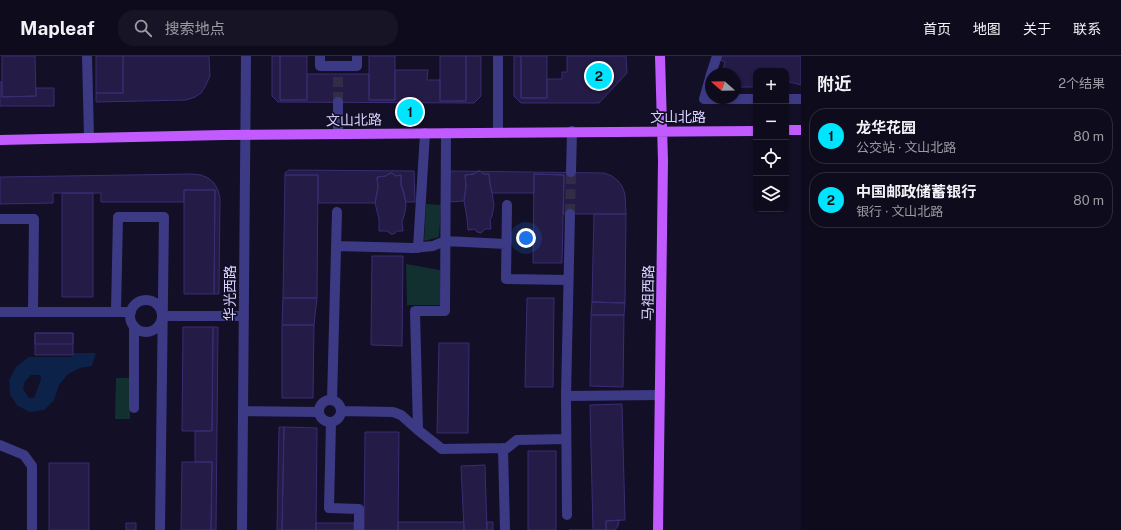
<!DOCTYPE html>
<html lang="zh">
<head>
<meta charset="utf-8">
<style>
  :root { --surface:#0e0b1c; --page:#171425; --text:#f1f3f6; --muted:#9b9ba3; --line:#2e2b3b; --accent:#00e5ff }
  body { margin:0; font-family:"Public Sans","Noto Sans SC",sans-serif; background:var(--page); color:var(--text) }
  .controls { position:absolute; right:12px; top:12px; display:grid; overflow:hidden; border-radius:8px; box-shadow:0 1px 3px #0004 }
  .controls button { width:36px; height:36px; display:grid; place-items:center; padding:0; border:0; border-bottom:1px solid var(--line); background:var(--surface); color:var(--text); font:20px sans-serif }
  .compass { position:absolute; left:705px; top:12px; width:36px; height:36px; border-radius:50%; background:var(--surface); box-shadow:0 1px 3px #0004; rotate:290deg }
  .you { position:absolute; left:526px; top:182px; width:14px; height:14px; margin:-10px; border:3px solid #fff; border-radius:50%; background:#1a73e8; box-shadow:0 0 0 6px #1a73e833 }
  .badge { display:grid; place-items:center; width:26px; height:26px; border-radius:50%; background:var(--accent); color:#111; font-size:13px; font-weight:700 }
  .pin { position:absolute; translate:-50% -50%; border:2px solid #fff; box-shadow:0 1px 4px #0006 }
  .list { margin:0; padding:0; list-style:none }
  h2 { display:flex; justify-content:space-between; align-items:center; height:52px; margin:0; padding:0 16px; font-size:17px }
  h2 small { font-size:13px; font-weight:400; color:var(--muted) }
  .list li { display:grid; grid-template-columns:26px 1fr auto; gap:12px; align-items:center; box-sizing:border-box; height:56px; margin:0 8px 8px; padding:0 8px; border:1px solid var(--line); border-radius:16px }
  .list b { display:block; font-size:15px; white-space:nowrap }
  .list p { margin:0; font-size:13px; white-space:nowrap; color:var(--muted) }
  .list em { font-size:13px; font-style:normal; color:var(--muted) }
  .icon { flex:none; width:22px; height:22px; fill:none; stroke:currentColor; stroke-width:2; stroke-linecap:round; stroke-linejoin:round }
  .map { position:relative; flex:none; width:801px; height:474px; overflow:hidden }
  header { display:flex; align-items:center; gap:24px; box-sizing:border-box; height:56px; padding:0 20px; background:var(--surface); border-bottom:1px solid var(--line) }
  header strong { font-size:19px }
  nav { display:flex; gap:22px; margin-inline-start:auto; font-size:14px }
  .search { width:280px; height:36px; background:var(--page); display:flex; align-items:center; gap:10px; box-sizing:border-box; padding:0 14px; border-radius:16px; color:var(--muted); font-size:15px }
  main { display:flex }
  aside { flex:1; background:var(--surface) }
  .map>svg:first-child { display:block }
  .green { fill:#12302f }
  .water { fill:#0c2248; fill-rule:evenodd }
  .building { fill:#241b47; stroke:#3b2d73 }
  .lines { fill:none; stroke-linecap:round; stroke-linejoin:round }
  .minor-tunnel { stroke:#312d47; stroke-width:10; stroke-dasharray:10 5; stroke-linecap:butt }
  .minor { stroke:#3d3a85; stroke-width:10 }
  .major { stroke:#c25bff; stroke-width:10 }
  .labels { text-anchor:middle; dominant-baseline:central; stroke-width:3.5; stroke-linejoin:round; paint-order:stroke }
  .street-label { font-size:14px; fill:#d9d4ff; stroke:#130f26 }
</style>
</head>
<body>
<header>
<strong>Mapleaf</strong>
<div class="search"><svg class="icon" aria-label="search" viewBox="0 0 24 24"><circle cx="10" cy="10" r="6"/><path d="M15 15l6 6"/></svg>搜索地点</div>
<nav><a>首页</a><a>地图</a><a>关于</a><a>联系</a></nav>
</header>
<main>
<div class="map">
<svg width="801" height="474" viewBox="0 0 801 474">
  <rect width="100%" height="100%" fill="#130f26"/>
  <path class="green" d="M426,148l15,1 -2,32 -15,4z
    M406,208l34,6v35h-33z
    M116,322h14v41h-15z"/>
  <path class="water" d="M73,297h23l-4,13 -12,2 -12,6 -9,11 -5,15 -10,10 -14,2 -12,-6 -8,-11 -1,-15 7,-13 13,-10h43zM31,319h9l1,4 -7,19h-5l-6,-9 2,-8z"/>
  <path class="building" d="M2,0h33l1,40 -34,1z
    M96,0h27v37h-27z
    M123,0h86l1,20 -5,11 -4,6 -6,4 -9,3 -90,2v-9h27z
    M272,0h8v44h27v-26h62v26h26v-30h33l-1,10h13v21h26v-45h15v40l-7,7 -196,-1 -6,-6z
    M280,0h27v44h-27z
    M369,0h26v44h-26z
    M440,0h26v45h-26z
    M514,0h7v42h26v-19h15v-7h5v-16h59l1,17 -28,30h-78l-7,-7z
    M521,0h26v42h-26z
    M721,0h80v29l-15,-4v-10h-30v16h-21v-13h-13l3,-12 -5,-2z
    M0,26h2v15l34,-1v-8h18v18h-54z
    M289,114l125,1 1,31h-9l-3,-13 -2,-4v-10l-5,1 -4,-3 -4,1 -2,2 -9,1 1,10 -3,16h-57v-28h-33v-2z
    M450,115l154,2 8,3 6,5 4,5 3,8 1,20h-63l1,-39 -30,-1v19h-42l-2,-9 -1,-10h-5l-4,-3h-2l-4,3 -9,1 1,11 -2,15 -15,1z
    M478,115h2l4,3h5l1,10 2,9 2,12 -2,11 -2,4 1,9h-6l-4,4 -4,-1 -2,-3 -7,1 -1,-12 -3,-17 2,-15 -1,-11 9,-1z
    M390,117h2l4,3 5,-1v10l4,14 1,7 -1,6 -3,10 1,9h-6l-3,3h-3l-4,-3h-8v-12l-4,-16 3,-16 -1,-10 9,-1z
    M192,118l9,1 7,3 6,5 4,7 2,8 -1,96h-5l1,-104h-31v12h-83v-9h-48v10l-53,1v-27z
    M534,118l30,1 -2,88h-29z
    M285,119h33l-1,123h-34z
    M184,134h31l-1,104h-30z
    M62,137h31v104h-31z
    M594,158h32l-1,89 -33,-1z
    M372,200h31l-1,90 -31,-1z
    M283,242h34l-3,27h-32z
    M527,242h27l-1,89h-28z
    M592,246l33,1 -1,12h-33z
    M591,259h33l-1,72 -33,-1z
    M282,269h32l-1,73h-31z
    M183,271h30l-1,104h-30z
    M213,271h5l-2,203h-5l1,-68h-17v-31h17z
    M35,277h38v11h-38z
    M35,277h38v22h-38z
    M439,287h30l-1,90h-31z
    M622,348l3,116 -19,1v9h-13l-3,-125z
    M279,371h5l-2,103h-5z
    M284,371l33,1 -1,102h-34z
    M365,376h34l-1,98h-34z
    M528,395h28v79h-28z
    M182,406h30l-1,68h-30z
    M49,407h40v67h-40z
    M485,409l2,65h-23l-3,-64z
    M619,464l-1,6 -3,4h-46h37v-9z
    M398,466h66v8h-66z
    M487,466h6v8h-6z
    M126,467h10v7h-10z
    M316,467h38v7h-38z"/>
  <g class="lines">
    <path class="minor-tunnel" d="M338,46v-28
      M570,158l1,-42"/>
    <path class="minor" d="M87,0l2,82
      M320,0v10h37v-10
      M711,18l-7,25h52
      M711,18l6,-18
      M786,43h15
      M498,76v-76
      M338,78v-32
      M571,116l1,-41
      M507,149l-1,74 62,1
      M0,163h34l-1,93
      M336,190l77,2 20,-2 12,-5 61,3
      M418,192l7,-115
      M130 260a16 16 0 1 1 32 0a16 16 0 1 1-32 0Z
      M116,255l2,-94h46l-4,313
      M0,256h131
      M162,260h82
      M566,340l94,-1
      M319 355a11 11 0 1 1 22 0a11 11 0 1 1-22 0Z
      M332,344l5,-188
      M134,352v-82
      M243,355l76,1
      M342,355l51,1 8,3 17,15 24,19 65,-1 10,-8 49,-1
      M331,366l-2,86 30,1v21
      M418,374l-3,-119h30l1,-178
      M0,389l24,10 8,11v64
      M503,392l2,82
      M567,459l-1,-119 4,-182
      M242,474l4,-474"/>
    <path class="major" d="M786,74h15
      M0,84l223,-5 533,-4
      M658,474l5,-369 -3,-105"/>
  </g>
  <g class="labels">
    <g class="street-label">
      <text x="678" y="61">文山北路</text>
      <text transform="translate(354 64) rotate(-1)">文山北路</text>
      <text transform="translate(230 237) rotate(-90)">华光西路</text>
      <text transform="translate(648 237) rotate(-89)">马祖西路</text>
    </g>
  </g>
</svg>
<div class="controls">
<button>+</button>
<button>−</button>
<button><svg class="icon" aria-label="locate" viewBox="0 0 24 24"><circle cx="12" cy="12" r="6"/><path d="M12 2v4M12 18v4M2 12h4M18 12h4"/></svg></button>
<button><svg class="icon" aria-label="layers" viewBox="0 0 24 24"><path d="M12 4l9 5-9 5-9-5zM3 14l9 5 9-5"/></svg></button>
</div>
<svg class="compass" viewBox="-18 -18 36 36"><path d="M0-13l5 13h-10z" fill="#e53935"/><path d="M0 13l5-13h-10z" fill="#9b9ba3"/></svg>
<div class="you"></div>
<div class="pin badge" style="left:410px;top:56px">1</div>
<div class="pin badge" style="left:599px;top:20px">2</div>
</div>
<aside>
<h2>附近<small>2个结果</small></h2>
<ul class="list">
<li><span class="badge">1</span><div><b>龙华花园</b><p>公交站 · 文山北路</p></div><em>80 m</em></li>
<li><span class="badge">2</span><div><b>中国邮政储蓄银行</b><p>银行 · 文山北路</p></div><em>80 m</em></li>
</ul>
</aside>
</main>
</body>
</html>
